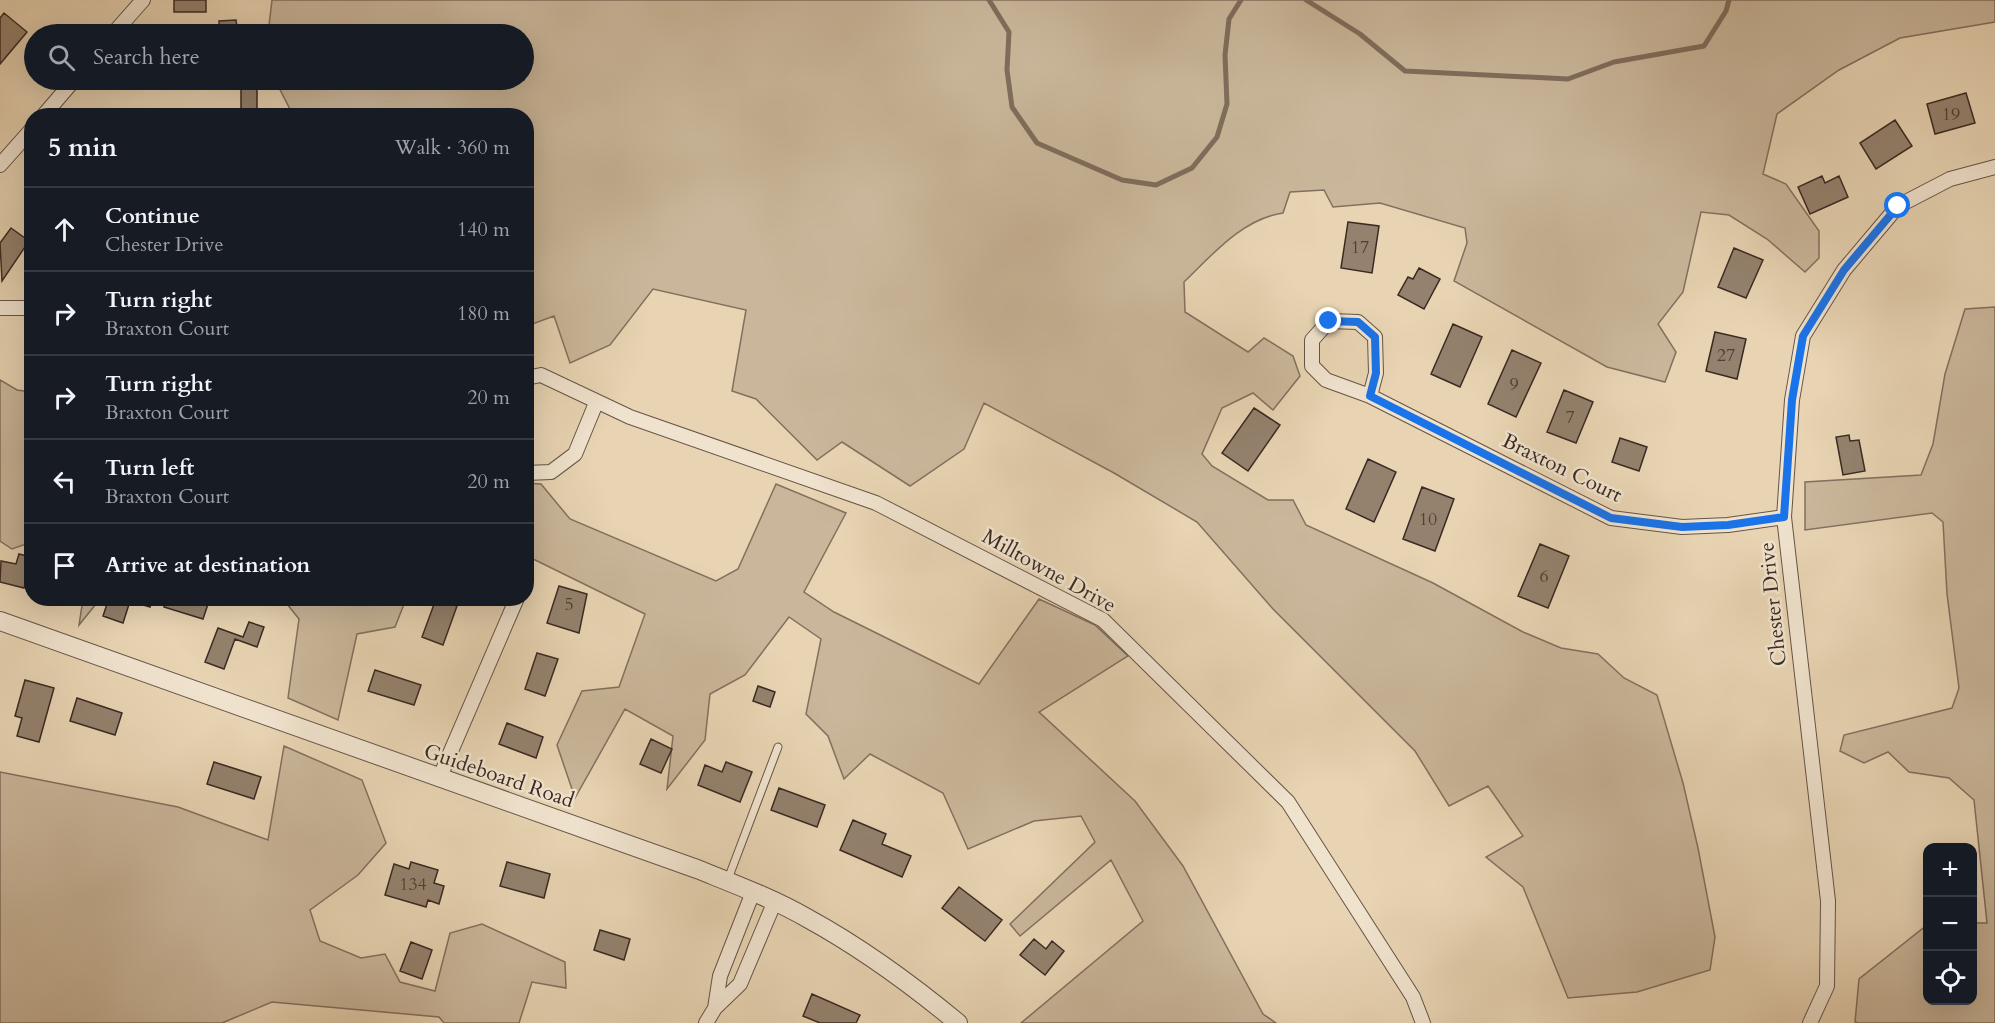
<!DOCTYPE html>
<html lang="en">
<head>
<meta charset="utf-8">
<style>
  :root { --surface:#171b24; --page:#242831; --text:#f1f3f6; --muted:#9ea1a6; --line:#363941 }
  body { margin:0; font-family:Cardo,serif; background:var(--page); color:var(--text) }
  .controls { position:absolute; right:18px; bottom:18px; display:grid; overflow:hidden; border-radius:12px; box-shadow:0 6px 24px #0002 }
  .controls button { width:54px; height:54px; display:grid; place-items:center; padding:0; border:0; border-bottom:2px solid var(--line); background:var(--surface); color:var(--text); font:30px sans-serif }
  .stop { position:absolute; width:18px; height:18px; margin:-14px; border:4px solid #1a73e8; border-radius:50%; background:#fff }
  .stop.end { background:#1a73e8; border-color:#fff; box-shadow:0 2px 6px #0008 }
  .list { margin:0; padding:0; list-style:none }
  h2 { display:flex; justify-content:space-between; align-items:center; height:78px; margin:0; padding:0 24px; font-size:26px }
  h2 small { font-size:20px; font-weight:400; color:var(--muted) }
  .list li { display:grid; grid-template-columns:39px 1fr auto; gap:18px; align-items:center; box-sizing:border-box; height:84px; padding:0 24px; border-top:2px solid var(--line) }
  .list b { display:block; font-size:22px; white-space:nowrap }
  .list p { margin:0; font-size:20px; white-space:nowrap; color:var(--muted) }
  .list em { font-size:20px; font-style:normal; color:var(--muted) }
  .icon { flex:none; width:33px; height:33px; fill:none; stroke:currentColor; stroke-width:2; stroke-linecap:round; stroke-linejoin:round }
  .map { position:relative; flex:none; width:1995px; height:1023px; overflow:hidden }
  .search { position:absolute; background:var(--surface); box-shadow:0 6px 24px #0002; left:24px; top:24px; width:510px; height:66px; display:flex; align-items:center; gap:15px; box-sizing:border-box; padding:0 21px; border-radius:33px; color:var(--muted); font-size:22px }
  .panel { position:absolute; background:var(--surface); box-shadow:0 6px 24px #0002; left:24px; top:108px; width:510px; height:498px; border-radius:24px }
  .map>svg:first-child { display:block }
  .green { fill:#cab79b; stroke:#82705f; stroke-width:1.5 }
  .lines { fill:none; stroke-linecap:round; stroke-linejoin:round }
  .stream { stroke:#7f6d5c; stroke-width:5 }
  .building { fill:#94826e; stroke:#3a2a23; stroke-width:1.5 }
  .service-casing { stroke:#665447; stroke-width:9 }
  .minor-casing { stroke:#665447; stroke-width:16 }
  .tertiary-casing { stroke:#665447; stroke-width:20 }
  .service { stroke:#f0e3ce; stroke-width:7 }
  .minor { stroke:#f0e3ce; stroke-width:14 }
  .tertiary { stroke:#f0e3ce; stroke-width:18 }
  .route { stroke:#1a73e8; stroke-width:8 }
  .labels { text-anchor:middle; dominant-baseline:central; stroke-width:5; stroke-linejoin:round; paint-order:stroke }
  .number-label { font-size:18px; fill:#504036 }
  .street-label { font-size:21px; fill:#3a2a23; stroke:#f0e3ce }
</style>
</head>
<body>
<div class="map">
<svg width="1995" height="1023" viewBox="0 0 1995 1023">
  <rect width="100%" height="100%" fill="#e8d4b3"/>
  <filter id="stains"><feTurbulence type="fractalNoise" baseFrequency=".00333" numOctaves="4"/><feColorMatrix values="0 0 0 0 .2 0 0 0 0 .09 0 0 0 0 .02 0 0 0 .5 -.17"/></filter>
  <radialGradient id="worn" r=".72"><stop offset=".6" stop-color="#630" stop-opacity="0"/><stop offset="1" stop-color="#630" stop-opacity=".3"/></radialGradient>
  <path class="green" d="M272,0h1723v22l-95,16 -61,32 -62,44 -14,60 23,10 33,47v27l-14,14 -38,-33 -38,-24 -28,-3 -18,80 -25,32 18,28 -11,30 -58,-15 -153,-86 13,-38 -2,-15 -85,-25 -47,4 -9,-17 -34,2 -7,21c-41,6 -71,42 -99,69l1,30 63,40 16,-14 29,18 7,20 -27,34 -20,-17 -31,15 -20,46 10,12 56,34h25l13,25 127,58 90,49 38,16 37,6 26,24 33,17 26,88 15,65 17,89 -5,33 -73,22 -69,6 -45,-111 -37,-30 37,-21 -35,-50 -39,20 -34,-55 -142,-142 -76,-87 -83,-49 -130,-70 -20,46 -54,37 -68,-44 -25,18 -61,-61 -24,-8 14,-81 -93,-21 -43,56 -40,18 -16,-47 -27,10 -1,-210 -233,-1 -18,-35h249v-46h-256z
    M1995,307v716h-137l-3,-1 4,-43 68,-54 1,75h44l1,-77h14l-13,-123 -25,-22 -40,-6 -21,-20 -24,11 -24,-12 4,-16 108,-27 7,-20 -12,-94 -4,-72 -11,-9 -127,17v-48l116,-7 12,-31 12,-70 20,-65z
    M0,380l17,10 14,2 -2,151 -17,6 -12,-8z
    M526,483l15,1 29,35 146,62 22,-12 38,-85 70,29 -42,79 30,20 145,72 60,-85 56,26 33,31 -89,56 96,89 48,65 80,148 13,9h-255l122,-102 -32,-61 -91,76 -10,-12 85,-82 -14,-26 -47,5 -66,28 -25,-56 -73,-39 -26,25 -16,-43 -22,-22 15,-75 -32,-22 -44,58 -35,19 -5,46 -38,49 6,-53 -48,-27 -50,89 -18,-53 25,-54 37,-4 26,-73 -118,-58z
    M83,599h17l-21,26z
    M283,599h123l-11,28 -38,7 -19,86 -50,-22 11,-79z
    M284,746l78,34 24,63 -28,32 -48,35 10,31 41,17 24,-4 15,28 35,9 15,-58 32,-9 83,38 1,26 -34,-6 -13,41h-75l-5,-6 -167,-15 -50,21h-222v-251l178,35 90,33z"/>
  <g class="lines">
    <path class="stream" d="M989,0l20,32 -2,38 5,37 25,36 85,37 34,5 36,-17 25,-31 10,-33 -2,-49 4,-36 12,-19
      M1306,0l54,34 45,37 163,8 46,-17 90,-16 22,-35 3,-11"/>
  </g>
  <path class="building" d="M174,0h32v12h-32z
    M4,13l23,19 -27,32v-46z
    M236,20l2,14h-18l-1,-13z
    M241,81h16v29h-16z
    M1966,93l9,30 -40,11 -8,-30z
    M1895,120l17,26 -36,23 -16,-26z
    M1822,176l3,7 14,-7 9,21 -38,17 -12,-27z
    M1348,222l31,4 -7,47 -31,-5z
    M11,228l18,13 -27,40 -2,-38z
    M1734,248l29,12 -17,38 -28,-11z
    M1419,268l21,11 -16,30 -26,-14 10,-18 5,2z
    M1453,324l29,13 -22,50 -29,-13z
    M1715,332l31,7 -9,40 -31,-8z
    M1512,350l29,13 -25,54 -28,-13z
    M1564,390l29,12 -17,41 -29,-11z
    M1254,408l26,17 -32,46 -26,-18z
    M1849,435l1,6 9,-1 6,31 -22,4 -7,-38z
    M1620,438l27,9 -8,24 -27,-9z
    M1368,459l28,13 -22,50 -28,-13z
    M1422,487l32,12 -19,52 -32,-12z
    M1540,544l29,12 -21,52 -30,-12z
    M19,554l13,3 -8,31 -24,-6 1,-21 15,3z
    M559,586l28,8 -8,39 -32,-10z
    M109,598h22l-8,25 -20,-7z
    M142,598h11l-3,9 -10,-3z
    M166,598h44l-7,21 -39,-12z
    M436,599l21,7 -14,39 -21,-8z
    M249,622l15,5 -7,20 -22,-8 -11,30 -19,-7 13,-34 25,9z
    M537,653l21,6 -13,37 -20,-7z
    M375,670l46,15 -7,20 -46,-14z
    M25,680l29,8 -15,54 -22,-6 5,-18 -7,-2z
    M758,686l17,6 -5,15 -17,-6z
    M77,698l45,15 -7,22 -45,-14z
    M507,723l36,14 -7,21 -37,-14z
    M651,739l21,10 -11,24 -21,-9z
    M214,762l47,15 -7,22 -47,-15z
    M726,762l26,10 -12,30 -42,-17 7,-20 17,7z
    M779,788l46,17 -8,22 -46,-17z
    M853,820l33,14 -4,10 29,12 -9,21 -62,-27z
    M411,862l27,8 -4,13 10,3 -5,18 -11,-4 -2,7 -41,-12 9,-31 15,5z
    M507,862l43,12 -6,24 -44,-12z
    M959,887l43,33 -17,21 -43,-33z
    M600,930l30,9 -6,21 -30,-10z
    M1034,939l12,10 6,-8 12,10 -19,24 -25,-20z
    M411,942l21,8 -10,29 -22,-8z
    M812,994l48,21 -4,8h-36l-17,-7z"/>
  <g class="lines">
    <g class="service-casing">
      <path id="service" d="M728,879l50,-132"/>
    </g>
    <g class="minor-casing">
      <path id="minor" d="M113,34l30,-34
        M43,116l31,-36
        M0,165l32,-36
        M0,308h32
        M526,378l15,-3 89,42 246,86 227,117 185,182 125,195 10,26
        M1370,396l6,-23 -1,-36 -17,-15 -29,-1 -17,19v26l14,14 44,16 241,122 71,9 46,-2 56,-8
        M526,473l25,-1 24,-18 21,-51
        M439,779l78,-181
        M715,1008l5,-32 33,-84
        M706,1023l9,-15 25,-24 35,-83
        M1810,1023l17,-37 1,-85 -44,-384 8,-117 11,-64 41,-66 54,-64 52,-27 45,-12"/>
    </g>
    <g class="tertiary-casing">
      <path id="tertiary" d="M0,621l697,248c37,15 75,29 110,49 53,29 104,66 151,105"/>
    </g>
    <use href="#service" class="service"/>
    <use href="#minor" class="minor"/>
    <use href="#tertiary" class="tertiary"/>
  </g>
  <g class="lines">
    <path class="route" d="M1329,321l29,1 17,15 1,36 -6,23 241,122 71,9 46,-2 56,-8 8,-117 11,-64 41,-66 54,-64"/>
  </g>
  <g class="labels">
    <g class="number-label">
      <text x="1951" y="114">19</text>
      <text x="1360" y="247">17</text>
      <text x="1726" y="355">27</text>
      <text x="1514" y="384">9</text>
      <text x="1570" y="417">7</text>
      <text x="1428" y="519">10</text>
      <text x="1544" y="576">6</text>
      <text x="569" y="604">5</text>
      <text x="413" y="884">134</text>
    </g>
    <g class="street-label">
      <text transform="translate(1562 468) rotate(26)">Braxton Court</text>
      <text transform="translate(1049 571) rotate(29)">Milltowne Drive</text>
      <text transform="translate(1773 604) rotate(-96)">Chester Drive</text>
      <text transform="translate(499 776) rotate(19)">Guideboard Road</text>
    </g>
  </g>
  <rect width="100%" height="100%" filter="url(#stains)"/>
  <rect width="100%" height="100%" fill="url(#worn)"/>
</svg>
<div class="controls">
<button>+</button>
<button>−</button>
<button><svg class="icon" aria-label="locate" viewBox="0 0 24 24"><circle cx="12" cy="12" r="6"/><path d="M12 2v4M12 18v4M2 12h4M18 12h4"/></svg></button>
</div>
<div class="stop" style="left:1898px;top:206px"></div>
<div class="stop end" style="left:1329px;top:321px"></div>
<div class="search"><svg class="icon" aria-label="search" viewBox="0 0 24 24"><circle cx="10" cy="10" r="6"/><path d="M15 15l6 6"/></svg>Search here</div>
<section class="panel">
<h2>5 min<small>Walk · 360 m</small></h2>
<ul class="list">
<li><svg class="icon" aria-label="ahead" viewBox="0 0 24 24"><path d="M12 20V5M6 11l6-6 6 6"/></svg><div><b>Continue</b><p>Chester Drive</p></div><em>140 m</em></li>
<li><svg class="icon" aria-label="right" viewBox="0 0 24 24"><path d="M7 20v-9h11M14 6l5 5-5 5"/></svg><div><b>Turn right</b><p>Braxton Court</p></div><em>180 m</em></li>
<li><svg class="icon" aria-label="right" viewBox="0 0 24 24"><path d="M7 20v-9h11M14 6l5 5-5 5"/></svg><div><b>Turn right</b><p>Braxton Court</p></div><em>20 m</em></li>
<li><svg class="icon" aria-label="left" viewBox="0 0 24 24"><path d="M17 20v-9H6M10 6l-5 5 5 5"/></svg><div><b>Turn left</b><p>Braxton Court</p></div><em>20 m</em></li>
<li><svg class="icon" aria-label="arrive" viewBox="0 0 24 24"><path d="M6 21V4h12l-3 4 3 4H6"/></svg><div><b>Arrive at destination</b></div></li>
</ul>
</section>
</div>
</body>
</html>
